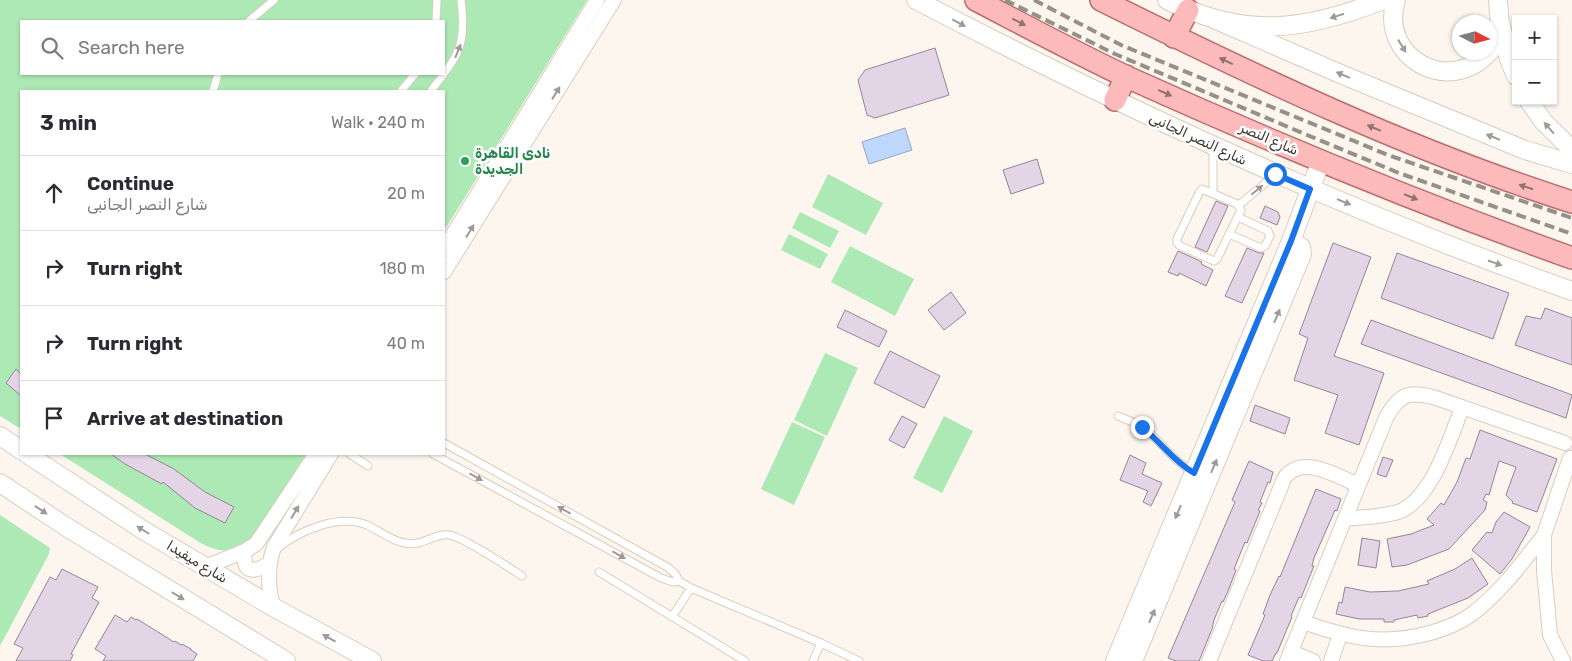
<!DOCTYPE html>
<html lang="en">
<head>
<meta charset="utf-8">
<style>
  :root { --surface:#fff; --page:#f2f2f3; --text:#2b2b33; --muted:#7c7c81; --line:#e1e1e2 }
  body { margin:0; font-family:Rubik,Cairo,sans-serif; background:var(--page); color:var(--text) }
  .controls { position:absolute; right:15px; top:15px; display:grid; overflow:hidden; border-radius:0px; box-shadow:0 1px 4px #0004 }
  .controls button { width:45px; height:45px; display:grid; place-items:center; padding:0; border:0; border-bottom:1px solid var(--line); background:var(--surface); color:var(--text); font:25px sans-serif }
  .compass { position:absolute; left:1452px; top:15px; width:45px; height:45px; border-radius:50%; background:var(--surface); box-shadow:0 1px 4px #0004; rotate:96deg }
  .stop { position:absolute; width:15px; height:15px; margin:-11px; border:4px solid #1a73e8; border-radius:50%; background:#fff }
  .stop.end { background:#1a73e8; border-color:#fff; box-shadow:0 1px 5px #0008 }
  .list { margin:0; padding:0; list-style:none }
  h2 { display:flex; justify-content:space-between; align-items:center; height:65px; margin:0; padding:0 20px; font-size:21px }
  h2 small { font-size:16px; font-weight:400; color:var(--muted) }
  .list li { display:grid; grid-template-columns:32px 1fr auto; gap:15px; align-items:center; box-sizing:border-box; height:75px; padding:0 20px; border-top:1px solid var(--line) }
  .list b { display:block; font-size:19px; white-space:nowrap }
  .list p { margin:0; font-size:16px; white-space:nowrap; color:var(--muted) }
  .list em { font-size:16px; font-style:normal; color:var(--muted) }
  .icon { flex:none; width:28px; height:28px; fill:none; stroke:currentColor; stroke-width:2; stroke-linecap:round; stroke-linejoin:round }
  .map { position:relative; flex:none; width:1572px; height:661px; overflow:hidden }
  .search { position:absolute; background:var(--surface); box-shadow:0 1px 4px #0004; left:20px; top:20px; width:425px; height:55px; display:flex; align-items:center; gap:12px; box-sizing:border-box; padding:0 18px; border-radius:0px; color:var(--muted); font-size:19px }
  .panel { position:absolute; background:var(--surface); box-shadow:0 1px 4px #0004; left:20px; top:90px; width:425px; height:365px; border-radius:0px }
  .map>svg:first-child { display:block }
  .green { fill:#ade9b4; fill-rule:evenodd }
  .water { fill:#bed7fd; stroke:#97a6bf }
  .building { fill:#e3d4e6; stroke:#948696 }
  .lines { fill:none; stroke-linecap:round; stroke-linejoin:round }
  .service-casing { stroke:#dcccbc; stroke-width:9 }
  .minor-casing { stroke:#dcccbc; stroke-width:16 }
  .tertiary-casing { stroke:#dcccbc; stroke-width:20 }
  .primary-casing { stroke:#b86e6c; stroke-width:24 }
  .service { stroke:#fff; stroke-width:7 }
  .minor { stroke:#fff; stroke-width:14 }
  .tertiary { stroke:#fff; stroke-width:18 }
  .primary { stroke:#fdbabb; stroke-width:21 }
  .rail { stroke:#969089; stroke-width:4; stroke-dasharray:10 5; stroke-linecap:butt }
  .oneway { fill:#9e9a97 }
  .oneway2 { fill:#93716e }
  .route { stroke:#1a73e8; stroke-width:6 }
  .leisure-dot { fill:#2e9e5b; stroke:#fff; stroke-width:2 }
  .labels { text-anchor:middle; dominant-baseline:central; stroke-width:5; stroke-linejoin:round; paint-order:stroke }
  .street-label { font-size:14px; fill:#3c352f; stroke:#fff }
  .leisure-label { font-size:14px; font-weight:bold; fill:#27864d; stroke:#fff; text-anchor:start }
</style>
</head>
<body>
<div class="map">
<svg width="1572" height="661" viewBox="0 0 1572 661">
  <rect width="100%" height="100%" fill="#fcf6ef"/>
  <path class="green" d="M0,0h587l-143,231v-140h-423v338l-21,-13zM21,21h423v53h-423z
    M828,174l55,29 -17,32 -54,-28z
    M800,212l39,19 -9,17 -38,-20z
    M789,234l39,20 -8,15 -39,-19z
    M850,246l64,33 -19,37 -64,-34z
    M825,353l33,15 -31,68 -33,-16z
    M944,416l29,15 -31,62 -29,-15z
    M792,422l33,15 -31,68 -33,-16z
    M60,454h246l-52,83c-18,17 -34,17 -55,5z
    M0,515l50,33 -1,6 -49,92z"/>
  <path class="water" d="M905,128l7,22 -43,14 -7,-22z"/>
  <path class="building" d="M935,48l14,47 -74,23 -8,-3 -9,-35 7,-10z
    M1037,159l7,24 -33,11 -8,-24z
    M1216,201l12,5 -21,46 -12,-5z
    M1265,206l13,6 2,5 -3,8 -17,-7z
    M1333,243l38,14 -37,99 50,17 -25,72 -34,-12 13,-38 -44,-15 14,-42 -9,-4z
    M1247,248l12,5h5l-22,50 -17,-7z
    M1178,251l24,11 -1,2 12,6 -7,16 -27,-13 -1,3 -10,-4z
    M1397,253l112,40 -16,46 -112,-41z
    M951,292l15,21 -22,17 -16,-20z
    M1545,308l27,10v47l-57,-20 11,-29 15,3z
    M845,310l42,21 -8,16 -42,-20z
    M1371,320l201,75 -6,23 -205,-74z
    M890,351l50,25 -16,32 -50,-25z
    M16,369l5,5v22l-15,-13z
    M1255,405l35,13 -5,16 -35,-13z
    M902,416l15,8 -13,24 -15,-8z
    M1480,430l77,29 -20,53 -25,-9 1,-1 -7,-7 10,-28 -17,-6 -10,34 -3,-1 -3,6 4,2 -2,8 -36,39 -42,16 -15,2 -5,-28 24,-5 23,-9 -7,-6 14,-16 3,2 13,-23 9,-24 4,1z
    M111,454h34l29,15 31,23 29,15 -9,16 -30,-15 -32,-26 -1,2 -37,-20z
    M1130,455l16,8 -4,11 20,9 -11,23 -8,-4 5,-11 -28,-11z
    M1383,457l10,3 -7,17 -9,-3z
    M1249,461l24,11 -3,11 -2,-1 -8,20 2,1 -4,7 2,1 -13,32 -2,-1 -11,27 2,1 -8,21 -5,11 -1,-1 -8,19 -2,9 -13,32h-23l-8,-3 67,-156 -3,-2z
    M1316,489l25,10 -4,12 -2,-1 -21,48 -2,8h2l-13,32 -2,-1 -8,19 1,1 -15,36h-1l-4,8h-9l-15,-6 17,-40 -2,-1 7,-19 9,-19 1,1z
    M1504,512l26,15 -18,32 -12,15 -28,-24 15,-18 5,1 4,-11z
    M1362,538l18,3 -4,27 -18,-3z
    M1472,558l16,26 -20,14 -40,16v2l-10,2 -1,-3 -23,5v2h-10v-3h-25l-23,-5 3,-12 3,1 3,-16 25,5 28,-1 31,-7 -2,-3 28,-12z
    M62,569l36,18 -6,11 7,4 -28,52 2,1 -3,6h-54l7,-13 -9,-4 36,-67 6,3z
    M115,615l12,7 4,-5 5,3 1,-1 37,23 1,-1 6,4 1,-1 9,5v1l6,4 -4,7h-90l3,-5 -11,-7z"/>
  <g class="lines">
    <g class="service-casing">
      <path id="service" d="M249,21l25,-21
        M436,21l1,-21
        M213,91l5,-17
        M401,91l14,-17
        M431,91c27,-36 36,-44 30,-91
        M1213,146v47
        M1202,189l35,15 4,6 -24,49 -3,2 -34,-15 -3,-3v-4l22,-46z
        M1239,205l36,-30
        M1229,234l32,14 4,-2 5,-10 -2,-5 -30,-14
        M1118,416c13,5 25,10 35,20 14,14 23,26 41,37
        M444,443l225,125 7,7 3,6
        M350,454l18,12
        M433,454l228,124 12,4 6,-1 12,7 130,55 38,18
        M278,548c22,-18 61,-34 89,-23 13,6 24,16 38,18 18,4 28,-10 44,-8 13,1 59,32 73,41
        M599,572l146,89
        M672,617l19,-29
        M813,661l8,-18"/>
    </g>
    <g class="minor-casing">
      <path id="minor" d="M444,249l153,-249
        M444,272l170,-272
        M1345,519c17,-2 37,-2 53,-7 34,-12 52,-74 64,-104
        M245,551c-3,23 9,22 25,12
        M205,567l40,-16 11,-7 60,-90
        M273,607c-5,-20 -6,-40 1,-60l57,-93
        M1303,622c46,16 79,24 127,11 14,-4 30,-10 42,-19 28,-21 50,-51 72,-79
        M1291,652l22,9
        M1209,661l73,-177c1,-3 3,-8 6,-10 18,-18 51,3 70,11
        M1287,661l99,-243c14,-26 24,-27 50,-20l129,45
        M1331,661l9,-26
        M1563,661l-13,-26 -6,-65v-35l26,-77"/>
    </g>
    <g class="tertiary-casing">
      <path id="tertiary" d="M916,0c212,111 430,211 656,291
        M1167,0c78,39 137,31 216,0
        M1396,0c-18,57 53,97 93,52
        M1214,19l129,56 182,75 47,14
        M1501,26l8,33 7,17
        M1490,51c14,-20 9,-28 8,-51
        M1529,101l14,20 29,29
        M0,436l21,14
        M27,454l116,76 130,77 99,54
        M0,483l68,45 218,133
        M1115,661l176,-420 30,-80
        M1133,661l169,-407 -1,-7 -10,-6"/>
    </g>
    <g class="primary-casing">
      <path id="primary" d="M976,0c50,26 100,53 151,77 146,66 294,127 445,181
        M1101,0c153,76 308,150 471,202
        M1174,37l14,-27
        M1115,100l11,-24"/>
    </g>
    <use href="#service" class="service"/>
    <use href="#minor" class="minor"/>
    <use href="#tertiary" class="tertiary"/>
    <use href="#primary" class="primary"/>
    <path class="rail" d="M1005,0l110,54 197,83 87,36 173,61
      M1034,0l87,45 267,110 184,63"/>
  </g>
  <defs><path id="oneway-solid" d="M-6-.8H1V-3.2L6.5 0L1 3.2V.8H-6Z" transform="scale(1.25)"/></defs>
  <g class="oneway">
    <use href="#oneway-solid" transform="translate(1337 16) rotate(162)"/>
    <use href="#oneway-solid" transform="translate(959 23) rotate(28)"/>
    <use href="#oneway-solid" transform="translate(1402 46) rotate(58)"/>
    <use href="#oneway-solid" transform="translate(458 51) rotate(-68)"/>
    <use href="#oneway-solid" transform="translate(1343 75) rotate(-157)"/>
    <use href="#oneway-solid" transform="translate(556 93) rotate(-58)"/>
    <use href="#oneway-solid" transform="translate(1549 128) rotate(-131)"/>
    <use href="#oneway-solid" transform="translate(1493 137) rotate(-158)"/>
    <use href="#oneway-solid" transform="translate(1257 190) rotate(-40)"/>
    <use href="#oneway-solid" transform="translate(1344 202) rotate(22)"/>
    <use href="#oneway-solid" transform="translate(470 231) rotate(-58)"/>
    <use href="#oneway-solid" transform="translate(1495 263) rotate(19)"/>
    <use href="#oneway-solid" transform="translate(1277 316) rotate(-67)"/>
    <use href="#oneway-solid" transform="translate(1214 466) rotate(-67)"/>
    <use href="#oneway-solid" transform="translate(476 477) rotate(29)"/>
    <use href="#oneway-solid" transform="translate(41 510) rotate(34)"/>
    <use href="#oneway-solid" transform="translate(564 510) rotate(-151)"/>
    <use href="#oneway-solid" transform="translate(295 512) rotate(-59)"/>
    <use href="#oneway-solid" transform="translate(1178 512) rotate(113)"/>
    <use href="#oneway-solid" transform="translate(143 530) rotate(-148)"/>
    <use href="#oneway-solid" transform="translate(619 555) rotate(29)"/>
    <use href="#oneway-solid" transform="translate(178 596) rotate(32)"/>
    <use href="#oneway-solid" transform="translate(1152 616) rotate(-67)"/>
    <use href="#oneway-solid" transform="translate(329 638) rotate(-151)"/>
  </g>
  <g class="oneway2">
    <use href="#oneway-solid" transform="translate(1019 22) rotate(27)"/>
    <use href="#oneway-solid" transform="translate(1226 61) rotate(-155)"/>
    <use href="#oneway-solid" transform="translate(1165 93) rotate(24)"/>
    <use href="#oneway-solid" transform="translate(1374 128) rotate(-157)"/>
    <use href="#oneway-solid" transform="translate(1526 187) rotate(-162)"/>
    <use href="#oneway-solid" transform="translate(1411 197) rotate(22)"/>
  </g>
  <g class="lines">
    <path class="route" d="M1142,427c19,15 31,34 52,46l97,-232 19,-52 -35,-15"/>
  </g>
  <circle class="leisure-dot" cx="465" cy="161" r="5"/>
  <g class="labels">
    <g class="street-label">
      <text transform="translate(1198 139) rotate(25)">شارع النصر الجانبى</text>
      <text transform="translate(1269 139) rotate(23)">شارع النصر</text>
      <text transform="translate(197 562) rotate(31)">شارع ميفيدا</text>
    </g>
    <g class="leisure-label">
      <text x="475" y="153">نادى القاهرة<tspan x="475" dy="16">الجديدة</tspan></text>
    </g>
  </g>
</svg>
<div class="controls">
<button>+</button>
<button>−</button>
</div>
<svg class="compass" viewBox="-18 -18 36 36"><path d="M0-13l5 13h-10z" fill="#e53935"/><path d="M0 13l5-13h-10z" fill="#7c7c81"/></svg>
<div class="stop" style="left:1275px;top:174px"></div>
<div class="stop end" style="left:1142px;top:427px"></div>
<div class="search"><svg class="icon" aria-label="search" viewBox="0 0 24 24"><circle cx="10" cy="10" r="6"/><path d="M15 15l6 6"/></svg>Search here</div>
<section class="panel">
<h2>3 min<small>Walk · 240 m</small></h2>
<ul class="list">
<li><svg class="icon" aria-label="ahead" viewBox="0 0 24 24"><path d="M12 20V5M6 11l6-6 6 6"/></svg><div><b>Continue</b><p>شارع النصر الجانبى</p></div><em>20 m</em></li>
<li><svg class="icon" aria-label="right" viewBox="0 0 24 24"><path d="M7 20v-9h11M14 6l5 5-5 5"/></svg><div><b>Turn right</b></div><em>180 m</em></li>
<li><svg class="icon" aria-label="right" viewBox="0 0 24 24"><path d="M7 20v-9h11M14 6l5 5-5 5"/></svg><div><b>Turn right</b></div><em>40 m</em></li>
<li><svg class="icon" aria-label="arrive" viewBox="0 0 24 24"><path d="M6 21V4h12l-3 4 3 4H6"/></svg><div><b>Arrive at destination</b></div></li>
</ul>
</section>
</div>
</body>
</html>
